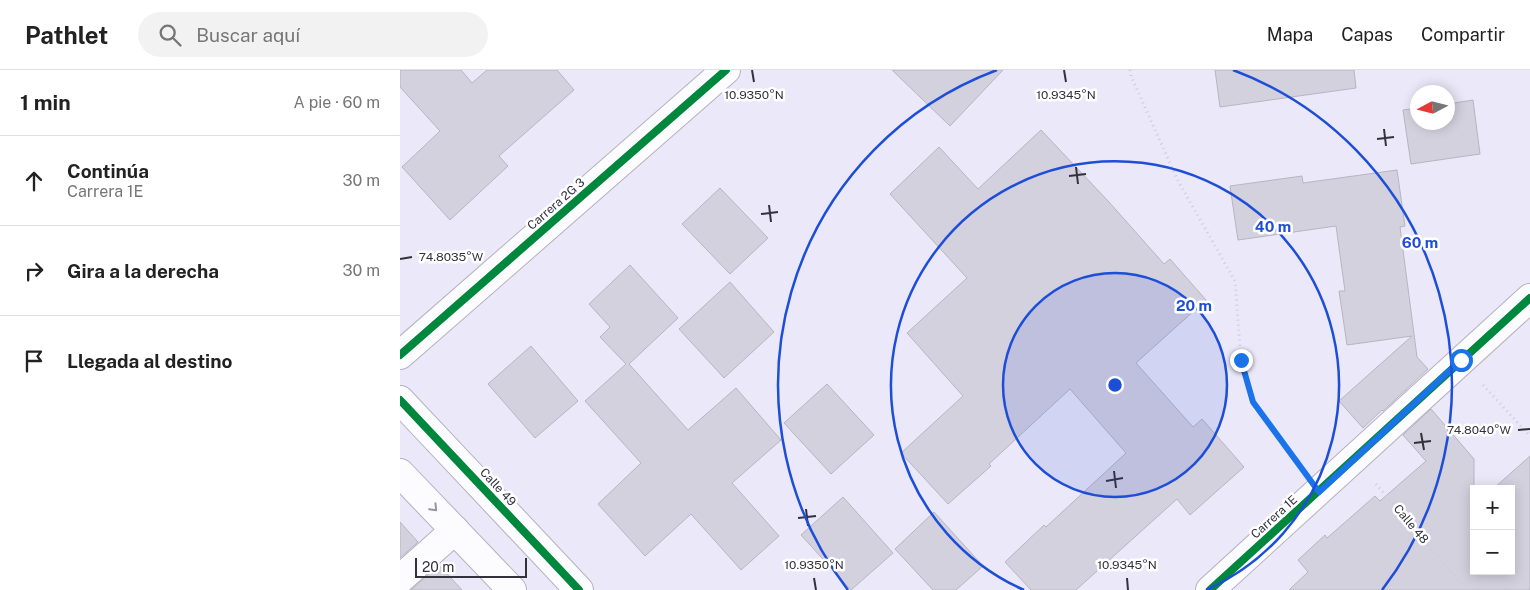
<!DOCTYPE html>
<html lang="es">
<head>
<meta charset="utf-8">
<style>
  :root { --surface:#fff; --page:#f2f2f2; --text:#222; --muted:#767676; --line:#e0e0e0 }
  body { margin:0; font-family:"Public Sans",sans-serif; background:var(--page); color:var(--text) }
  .controls { position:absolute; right:15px; bottom:15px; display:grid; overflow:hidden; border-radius:0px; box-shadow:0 2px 12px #0003 }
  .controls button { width:45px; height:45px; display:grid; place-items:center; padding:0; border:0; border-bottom:1px solid var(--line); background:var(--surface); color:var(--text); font:25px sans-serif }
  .compass { position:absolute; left:1010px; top:15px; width:45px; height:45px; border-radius:50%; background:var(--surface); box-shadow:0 2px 12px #0003; rotate:263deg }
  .scale { position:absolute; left:15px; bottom:12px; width:112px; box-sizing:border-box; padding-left:5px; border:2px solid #33313c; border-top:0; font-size:14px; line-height:18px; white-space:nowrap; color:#33313c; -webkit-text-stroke:4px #fff; paint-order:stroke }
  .stop { position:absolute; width:15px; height:15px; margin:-11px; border:4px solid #1a73e8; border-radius:50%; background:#fff }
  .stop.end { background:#1a73e8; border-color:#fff; box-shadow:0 1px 5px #0008 }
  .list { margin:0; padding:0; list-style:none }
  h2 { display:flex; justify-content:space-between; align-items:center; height:65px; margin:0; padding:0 20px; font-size:21px }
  h2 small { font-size:16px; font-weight:400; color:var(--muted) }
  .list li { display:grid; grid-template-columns:32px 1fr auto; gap:15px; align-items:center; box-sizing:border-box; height:90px; padding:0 20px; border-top:1px solid var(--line) }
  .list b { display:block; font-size:19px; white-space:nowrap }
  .list p { margin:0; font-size:16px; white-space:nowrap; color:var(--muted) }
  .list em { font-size:16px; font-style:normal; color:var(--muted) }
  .icon { flex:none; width:28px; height:28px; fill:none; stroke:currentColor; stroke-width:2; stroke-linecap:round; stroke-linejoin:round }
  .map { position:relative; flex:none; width:1130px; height:520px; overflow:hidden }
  header { display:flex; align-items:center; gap:30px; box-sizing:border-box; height:70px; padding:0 25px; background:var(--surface); border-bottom:1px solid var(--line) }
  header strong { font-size:24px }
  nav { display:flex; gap:28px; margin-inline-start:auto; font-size:18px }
  .search { width:350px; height:45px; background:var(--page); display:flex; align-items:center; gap:12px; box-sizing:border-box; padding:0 18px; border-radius:28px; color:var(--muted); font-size:19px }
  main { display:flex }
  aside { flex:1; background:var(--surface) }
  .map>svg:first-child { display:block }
  .building { fill:#d4d1df; stroke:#b7b5c1 }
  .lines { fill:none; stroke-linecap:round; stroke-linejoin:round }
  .minor-casing { stroke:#b4b2bf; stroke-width:30 }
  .tertiary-casing { stroke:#b4b2bf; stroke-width:30 }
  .path { stroke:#cecdd3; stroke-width:3; stroke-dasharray:1 4; stroke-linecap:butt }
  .minor { stroke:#fcfcfe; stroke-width:28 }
  .tertiary { stroke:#fcfcfe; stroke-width:28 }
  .cycleway-casing { stroke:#fff; stroke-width:11 }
  .cycleway { stroke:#00873e; stroke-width:8 }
  .oneway { stroke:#98969d }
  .route { stroke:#1a73e8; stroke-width:6 }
  .ticks { fill:none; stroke:#33313c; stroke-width:2 }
  .ring { fill:none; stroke:#1d4ed8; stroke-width:2.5 }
  .labels { text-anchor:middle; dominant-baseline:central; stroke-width:5; stroke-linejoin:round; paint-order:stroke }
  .street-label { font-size:12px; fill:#33313c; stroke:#fff }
  .ticks-label { font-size:12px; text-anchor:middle; fill:#33313c; stroke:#fff; stroke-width:5; stroke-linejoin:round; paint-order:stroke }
  .centre { fill:#1d4ed8; stroke:#fff; stroke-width:2.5 }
  .ring-label { font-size:15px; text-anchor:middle; font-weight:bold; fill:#1d4ed8; stroke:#fff; stroke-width:5; stroke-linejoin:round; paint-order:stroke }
</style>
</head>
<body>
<header>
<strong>Pathlet</strong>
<div class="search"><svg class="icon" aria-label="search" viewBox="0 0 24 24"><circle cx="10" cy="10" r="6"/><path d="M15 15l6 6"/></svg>Buscar aquí</div>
<nav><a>Mapa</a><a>Capas</a><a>Compartir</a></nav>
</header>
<main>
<aside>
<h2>1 min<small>A pie · 60 m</small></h2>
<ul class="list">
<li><svg class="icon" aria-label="ahead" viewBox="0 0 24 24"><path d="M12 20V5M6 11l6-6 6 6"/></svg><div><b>Continúa</b><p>Carrera 1E</p></div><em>30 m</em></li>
<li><svg class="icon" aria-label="right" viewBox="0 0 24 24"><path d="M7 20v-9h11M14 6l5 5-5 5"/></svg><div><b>Gira a la derecha</b></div><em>30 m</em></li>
<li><svg class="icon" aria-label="arrive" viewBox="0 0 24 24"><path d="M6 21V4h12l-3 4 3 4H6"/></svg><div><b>Llegada al destino</b></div></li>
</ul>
</aside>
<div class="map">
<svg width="1130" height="520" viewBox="0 0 1130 520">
  <rect width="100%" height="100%" fill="#ebe8f9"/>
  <path class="building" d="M0,0h61l11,13 15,-13h70l17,20 -75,66 9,10 -58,54 -48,-53 38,-36 -40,-44z
    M492,0h111l-53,56z
    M815,0h139l2,18 -136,19z
    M1073,30l7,54 -69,10 -8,-54 15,-2v14h30v-18z
    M641,60l68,72 55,62 6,-5 36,41 -70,63 57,64 9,-8 42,48 -54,48 -13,-16 -101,91h-45l-26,-28 39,-37 2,2 80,-74 -56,-64 -81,75 2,2 -43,38 -47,-51 62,-57 -56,-63 60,-55 -77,-84 49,-47 39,42z
    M997,100l8,56 -5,1 17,130 11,12 -45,42 -1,-1 -19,18 -24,-27 73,-65 -65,9 -8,-54h6l-9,-65 -98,14 -8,-54 72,-10 1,7z
    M320,118l48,50 -38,36 -48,-50z
    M230,195l48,53 -49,46 59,66 48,-42 45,52 -49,43 47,53 -38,34 -50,-56 -46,42 -47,-52 43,-41 -56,-62 41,-37 -26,-27 10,-10 -21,-23z
    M330,212l44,50 -50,46 -45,-49z
    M131,276l47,55 -43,37 -47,-54z
    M427,314l47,51 -43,39 -47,-51z
    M1031,339l43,50v112h37v-82h-18l37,-33v134h-241l19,-18 -10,-12 27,-25 2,3 48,-42 5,5 46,-40 -23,-26z
    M443,427l50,56 -42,37 -50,-55z
    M534,442l49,54 -27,24h-23l-38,-41z
    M0,452l18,20 -18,16z
    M39,495l23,25h-51z"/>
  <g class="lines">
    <g class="minor-casing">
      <path id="minor" d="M0,285l326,-285
        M0,509l55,-49"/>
    </g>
    <g class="tertiary-casing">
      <path id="tertiary" d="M0,330l179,190
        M0,403l112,117
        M810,520l320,-292"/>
    </g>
    <path class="path" d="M730,0l1,6 46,103 58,102 6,79 12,42 46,63
      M1083,315l47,51
      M976,414l91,106"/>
    <use href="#minor" class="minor"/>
    <use href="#tertiary" class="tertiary"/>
    <g class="cycleway-casing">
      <path id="cycleway" d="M0,285l326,-285
        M0,330l179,190
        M810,520l320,-292"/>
    </g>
    <use href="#cycleway" class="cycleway"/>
  </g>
  <defs><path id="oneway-chevron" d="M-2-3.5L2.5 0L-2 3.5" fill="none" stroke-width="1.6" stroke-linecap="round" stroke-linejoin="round" transform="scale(1.25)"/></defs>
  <use class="oneway" href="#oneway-chevron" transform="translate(34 438) rotate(46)"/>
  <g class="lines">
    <path class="route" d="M841,290l12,42 66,90 142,-132"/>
  </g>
  <path class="ticks" d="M352,0l2,12M664,0l2,12M984,59l2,17M977,69l17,-2M676,97l2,17M669,106l17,-2M369,135l2,17M361,144l17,-2M0,189l12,-2M1118,360l12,-1M1021,363l3,17M1014,373l17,-2M714,401l2,17M706,411l17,-3M406,439l2,17M398,448l18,-2M414,508l2,12M727,508l1,12"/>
  <circle cx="715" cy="315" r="112" fill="#1d4ed8" fill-opacity=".12"/>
  <g class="ring">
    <circle cx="715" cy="315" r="112"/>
    <path d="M624 520A224 224 0 1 1 806 520"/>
    <path d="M448 520A336 336 0 0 1 597 0M833 0A336 336 0 0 1 982 520"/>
  </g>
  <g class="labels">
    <g class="street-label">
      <text transform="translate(156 134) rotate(-41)">Carrera 2G 3</text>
      <text transform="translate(98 417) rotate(47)">Calle 49</text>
      <text transform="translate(874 447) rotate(-42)">Carrera 1E</text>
      <text transform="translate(1011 454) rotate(50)">Calle 48</text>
    </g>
  </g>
  <g class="ticks-label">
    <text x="354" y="29">10.9350°N</text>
    <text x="666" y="29">10.9345°N</text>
    <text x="51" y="191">74.8035°W</text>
    <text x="1079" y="364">74.8040°W</text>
    <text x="414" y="499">10.9350°N</text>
    <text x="727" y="499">10.9345°N</text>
  </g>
  <circle cx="715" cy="315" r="8" class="centre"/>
  <g class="ring-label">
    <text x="873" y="162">40 m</text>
    <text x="1020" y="178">60 m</text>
    <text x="794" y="241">20 m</text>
  </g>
</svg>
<div class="controls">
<button>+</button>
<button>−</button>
</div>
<svg class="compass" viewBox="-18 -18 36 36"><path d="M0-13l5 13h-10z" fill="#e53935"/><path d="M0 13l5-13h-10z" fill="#767676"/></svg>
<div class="scale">20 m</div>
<div class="stop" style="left:1061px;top:290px"></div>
<div class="stop end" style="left:841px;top:290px"></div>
</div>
</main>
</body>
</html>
